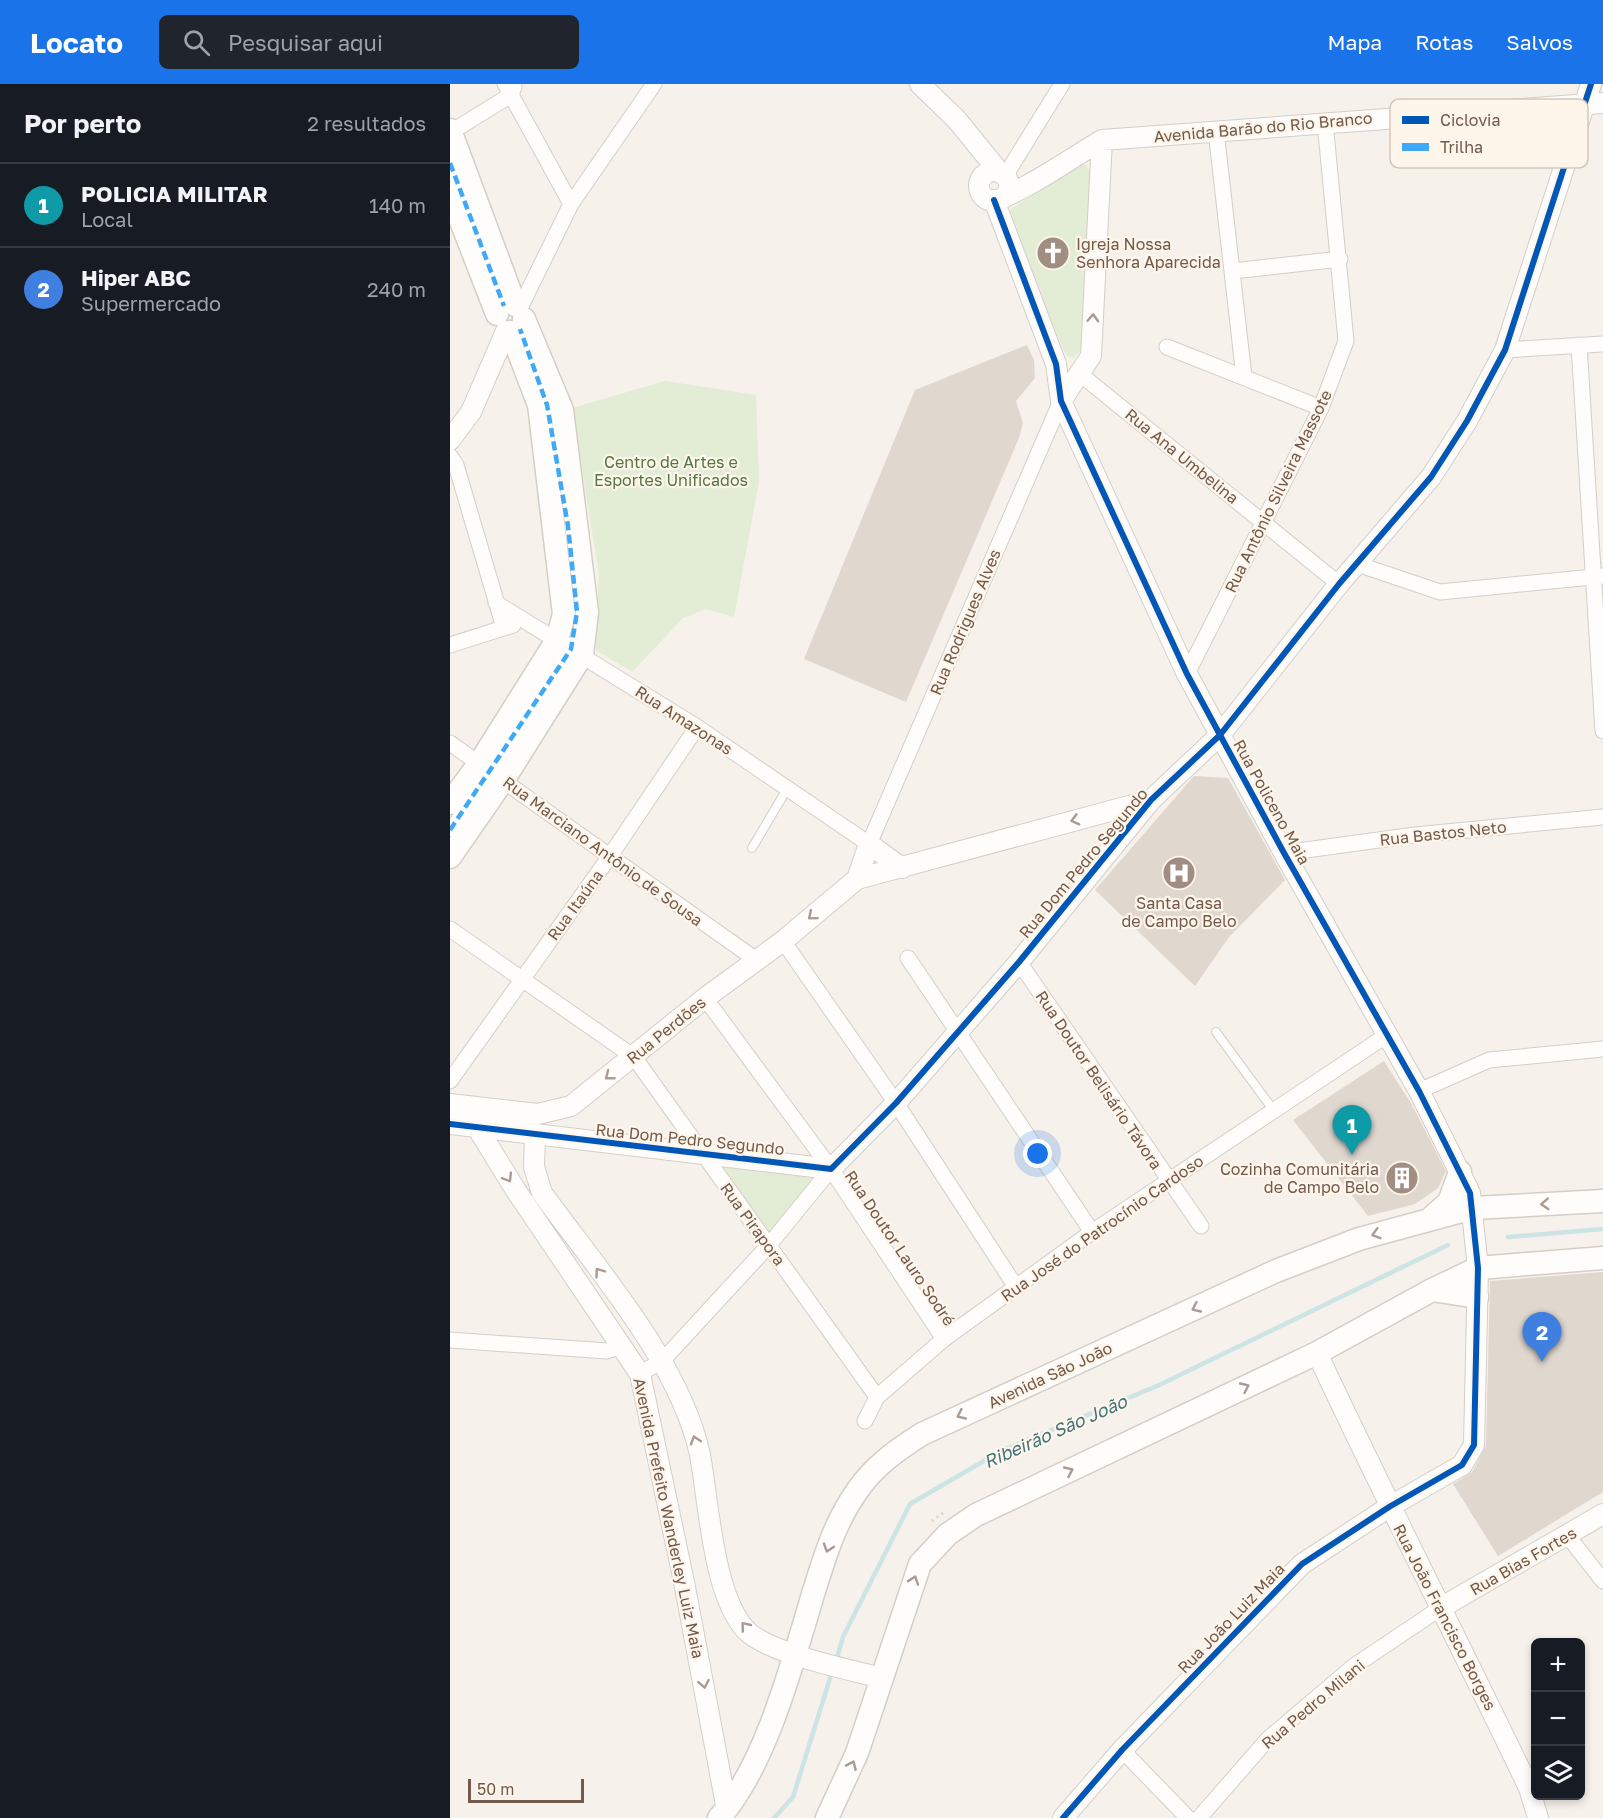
<!DOCTYPE html>
<html lang="pt">
<head>
<meta charset="utf-8">
<style>
  :root { --surface:#171b24; --page:#20242c; --text:#f1f3f6; --muted:#9ea1a6; --line:#363941; --accent:#1a73e8 }
  body { margin:0; font-family:"Golos Text",sans-serif; background:var(--page); color:var(--text) }
  .controls { position:absolute; right:18px; bottom:18px; display:grid; overflow:hidden; border-radius:9px; box-shadow:0 3px 9px #0003 }
  .controls button { width:54px; height:54px; display:grid; place-items:center; padding:0; border:0; border-bottom:2px solid var(--line); background:var(--surface); color:var(--text); font:30px sans-serif }
  .scale { position:absolute; left:18px; bottom:15px; width:116px; box-sizing:border-box; padding-left:6px; border:3px solid #73594b; border-top:0; font-size:16px; line-height:21px; white-space:nowrap; color:#73594b; -webkit-text-stroke:4px #fef6eb; paint-order:stroke }
  .you { position:absolute; left:588px; top:1070px; width:21px; height:21px; margin:-15px; border:4px solid #fff; border-radius:50%; background:#1a73e8; box-shadow:0 0 0 9px #1a73e833 }
  .badge { display:grid; place-items:center; width:39px; height:39px; border-radius:50%; background:var(--accent); color:#fff; font-size:20px; font-weight:700 }
  .pin { position:absolute; translate:-50% -50px; filter:drop-shadow(0 2px 3px #0008) }
  .pin::after { content:''; position:absolute; top:32px; width:21px; height:18px; background:inherit; clip-path:polygon(0 0,100% 0,50% 100%) }
  .list { margin:0; padding:0; list-style:none }
  h2 { display:flex; justify-content:space-between; align-items:center; height:78px; margin:0; padding:0 24px; font-size:26px }
  h2 small { font-size:20px; font-weight:400; color:var(--muted) }
  .list li { display:grid; grid-template-columns:39px 1fr auto; gap:18px; align-items:center; box-sizing:border-box; height:84px; padding:0 24px; border-top:2px solid var(--line) }
  .list b { display:block; font-size:22px; white-space:nowrap }
  .list p { margin:0; font-size:20px; white-space:nowrap; color:var(--muted) }
  .list em { font-size:20px; font-style:normal; color:var(--muted) }
  .icon { flex:none; width:33px; height:33px; fill:none; stroke:currentColor; stroke-width:2; stroke-linecap:round; stroke-linejoin:round }
  .map { position:relative; flex:none; width:1153px; height:1734px; overflow:hidden }
  header { display:flex; align-items:center; gap:36px; box-sizing:border-box; height:84px; padding:0 30px; background:var(--accent); color:#fff }
  header strong { font-size:28px }
  nav { display:flex; gap:33px; margin-inline-start:auto; font-size:21px }
  .search { width:420px; height:54px; background:var(--page); display:flex; align-items:center; gap:15px; box-sizing:border-box; padding:0 21px; border-radius:9px; color:var(--muted); font-size:22px }
  main { display:flex }
  aside { flex:1; background:var(--surface) }
  .map>svg:first-child { display:block }
  .green { fill:#e3ecd5 }
  .lines { fill:none; stroke-linecap:round; stroke-linejoin:round }
  .stream { stroke:#cce4e6; stroke-width:4.5 }
  .building { fill:#e0d7cf }
  .service-casing { stroke:#d5cec8; stroke-width:10 }
  .pedestrian-casing { stroke:#d5cec8; stroke-width:14 }
  .minor-casing { stroke:#d5cec8; stroke-width:17 }
  .tertiary-casing { stroke:#d5cec8; stroke-width:22 }
  .secondary-casing { stroke:#d5cec6; stroke-width:25 }
  .path { stroke:#d7d0cb; stroke-width:3; stroke-dasharray:1.5 4.5; stroke-linecap:butt }
  .service { stroke:#fefdfc; stroke-width:8 }
  .pedestrian { stroke:#fefdfc; stroke-width:12 }
  .minor { stroke:#fefdfc; stroke-width:15 }
  .tertiary { stroke:#fefdfc; stroke-width:20 }
  .secondary { stroke:#fefdfc; stroke-width:22 }
  .quiet { stroke:#3fa9f5; stroke-width:4.5; stroke-dasharray:9 4.5; stroke-linecap:butt }
  .cycleway-casing { stroke:#fef6eb; stroke-width:10 }
  .cycleway { stroke:#0057b8; stroke-width:6 }
  .oneway { stroke:#ab9b92 }
  .labels { text-anchor:middle; dominant-baseline:central; stroke-width:4.5; stroke-linejoin:round; paint-order:stroke }
  .street-label { font-size:16px; fill:#73594b; stroke:#fef6eb }
  .poi-label { font-size:16px; fill:#73594b; stroke:#fef6eb; text-anchor:start }
  .park-label { font-size:16px; fill:#547843; stroke:#fef6eb }
  .water-label { font-size:18px; font-style:italic; fill:#43757e; stroke:#fef6eb }
  .key { fill:#fef6eb; stroke:#d4c7bb; stroke-width:1.5 }
  .key-label { font-size:16px; fill:#73594b }
</style>
</head>
<body>
<header>
<strong>Locato</strong>
<div class="search"><svg class="icon" aria-label="search" viewBox="0 0 24 24"><circle cx="10" cy="10" r="6"/><path d="M15 15l6 6"/></svg>Pesquisar aqui</div>
<nav><a>Mapa</a><a>Rotas</a><a>Salvos</a></nav>
</header>
<main>
<aside>
<h2>Por perto<small>2 resultados</small></h2>
<ul class="list">
<li><span class="badge" style="background:#0f9aa8">1</span><div><b>POLICIA MILITAR</b><p>Local</p></div><em>140 m</em></li>
<li><span class="badge" style="background:#3f7fe0">2</span><div><b>Hiper ABC</b><p>Supermercado</p></div><em>240 m</em></li>
</ul>
</aside>
<div class="map">
<svg width="1153" height="1734" viewBox="0 0 1153 1734">
  <rect width="100%" height="100%" fill="#f6f1ea"/>
  <path class="green" d="M627,81h9l7,11 -9,172 -11,10 -7,-3 -57,-133 2,-13z
    M215,297l91,14 3,87 -25,135 -28,-8 -23,9 -51,54 -36,-22 3,-75 -27,-167z
    M273,1082l94,11 -48,58z"/>
  <g class="lines">
    <path class="stream" d="M1058,1153l95,-8
      M386,1577l7,-24 67,-133 91,-53 156,-65 291,-141
      M324,1734l19,-21 39,-125"/>
  </g>
  <path class="building" d="M577,261l7,15 1,18 -19,23 7,22 -4,15 -113,264 -102,-43 111,-269z
    M744,692l34,2 57,102 -56,57 -34,49 -100,-96z
    M934,977l28,44 34,66 -8,17 -23,16 -47,12 -75,-96z
    M1153,1188v220l-105,64 -45,-72 19,-12 14,-26 4,-165z"/>
  <g class="lines">
    <g class="service-casing">
      <path id="service" d="M302,764l35,-59
        M766,948l58,79"/>
    </g>
    <g class="pedestrian-casing">
      <path id="pedestrian" d="M0,79l14,38
        M0,746l121,-181 1,-6"/>
    </g>
    <g class="minor-casing">
      <path id="minor" d="M55,0l66,120
        M766,47l28,246
        M1,48l60,-37 3,-8
        M555,92l57,-92
        M783,187l107,-12
        M70,224l51,-104 83,-120
        M1129,261l24,386
        M717,263l154,61
        M1055,266l98,-6
        M630,290l259,210
        M0,372l6,9 48,163
        M907,480l83,28 163,-16
        M46,519l201,124 172,117 192,-443
        M0,561l63,-20
        M737,590l134,-266 25,-67 -21,-219
        M0,659l305,216
        M834,769l131,-18 188,-18
        M0,845l184,128 243,340
        M333,857l113,162 120,184
        M458,874l184,274
        M569,878l182,264
        M255,914l126,171 113,170
        M0,997l160,-225 87,-129
        M969,1007l70,-31 114,-11
        M0,1256l157,11 14,-5
        M190,1290l23,-14 106,-115 62,-76
        M415,1337l12,-24 67,-58 148,-107 295,-197
        M1117,1451l36,46
        M672,1666l66,68
        M749,1734l69,-79 86,-73 88,-59"/>
    </g>
    <g class="tertiary-casing">
      <path id="tertiary" d="M470,0l37,36 43,53
        M529 102a15 15 0 1 1 30 0a15 15 0 1 1-30 0Z
        M552,114c35,-15 66,-38 100,-58l501,-37
        M544,116l62,164 5,37 126,273 97,179 135,238 51,102 8,75 -4,177 -12,20 -73,42 -87,57 -180,186 -59,68
        M611,317l30,-45 11,-216
        M0,356l21,-28 35,-81
        M407,795l12,-35 33,24
        M0,1020l88,10 33,-8 134,-108 78,-57 74,-62 294,-79
        M0,1040l381,45 65,-66 123,-141 132,-162 69,-65 119,-151 92,-107 36,-56 38,-71 86,-266
        M28,1045l37,60 125,185 44,208 43,228
        M85,1052l-1,31 8,26c55,76 139,171 158,262 9,48 13,144 48,177 24,22 100,37 133,46
        M867,1269c68,146 142,289 212,435l9,30
        M992,1523l161,-93"/>
    </g>
    <g class="secondary-casing">
      <path id="secondary" d="M0,46l65,175
        M0,109l47,121
        M0,719l29,-39 78,-124 7,-26 -25,-209 -28,-73
        M0,773l54,-78 78,-124 5,-43 -25,-202 -38,-91
        M982,1133l17,-15 11,-30
        M982,1206l45,7
        M269,1734c48,-54 74,-158 95,-227 11,-35 21,-69 43,-100 17,-25 40,-41 65,-57l354,-163 83,-32 114,-31 130,-7
        M377,1734l30,-65 63,-189 28,-30 28,-19 341,-162 115,-63 46,-22 125,-10"/>
    </g>
    <path class="path" d="M482,1437l11,-8"/>
    <use href="#service" class="service"/>
    <use href="#pedestrian" class="pedestrian"/>
    <use href="#minor" class="minor"/>
    <use href="#tertiary" class="tertiary"/>
    <use href="#secondary" class="secondary"/>
    <path class="quiet" d="M0,79l54,143
      M0,746l121,-181 6,-37 -9,-86 -21,-121 -27,-76"/>
    <g class="cycleway-casing">
      <path id="cycleway" d="M544,116l62,164 5,37 126,273 97,179 135,238 51,102 8,75 -4,177 -12,20 -73,42 -87,57 -180,186 -59,68
        M0,1040l381,45 65,-66 123,-141 132,-162 69,-65 119,-151 92,-107 36,-56 38,-71 86,-266"/>
    </g>
    <use href="#cycleway" class="cycleway"/>
  </g>
  <defs><path id="oneway-chevron" d="M-2-3.5L2.5 0L-2 3.5" fill="none" stroke-width="1.6" stroke-linecap="round" stroke-linejoin="round" transform="scale(1.5)"/></defs>
  <g class="oneway">
    <use href="#oneway-chevron" transform="translate(643 234) rotate(-87)"/>
    <use href="#oneway-chevron" transform="translate(625 736) rotate(165)"/>
    <use href="#oneway-chevron" transform="translate(362 832) rotate(140)"/>
    <use href="#oneway-chevron" transform="translate(159 992) rotate(142)"/>
    <use href="#oneway-chevron" transform="translate(58 1094) rotate(58)"/>
    <use href="#oneway-chevron" transform="translate(1095 1120) rotate(177)"/>
    <use href="#oneway-chevron" transform="translate(926 1150) rotate(164)"/>
    <use href="#oneway-chevron" transform="translate(149 1188) rotate(-126)"/>
    <use href="#oneway-chevron" transform="translate(746 1224) rotate(155)"/>
    <use href="#oneway-chevron" transform="translate(795 1303) rotate(-25)"/>
    <use href="#oneway-chevron" transform="translate(511 1331) rotate(155)"/>
    <use href="#oneway-chevron" transform="translate(245 1356) rotate(-108)"/>
    <use href="#oneway-chevron" transform="translate(619 1387) rotate(-25)"/>
    <use href="#oneway-chevron" transform="translate(378 1464) rotate(108)"/>
    <use href="#oneway-chevron" transform="translate(464 1496) rotate(-71)"/>
    <use href="#oneway-chevron" transform="translate(295 1542) rotate(-129)"/>
    <use href="#oneway-chevron" transform="translate(254 1600) rotate(79)"/>
    <use href="#oneway-chevron" transform="translate(402 1681) rotate(-66)"/>
  </g>
  <defs>
    <g id="church-disc" transform="scale(1.725)"><circle r="9.5" fill="#a18e83" stroke="#fef6eb"/><path d="M-1.2-6h2.4v3.5h3.3v2.4h-3.3V6h-2.4V-.1h-3.3v-2.4h3.3Z" fill="#fff"/></g>
    <g id="hospital-disc" transform="scale(1.725)"><circle r="9.5" fill="#a18e83" stroke="#fef6eb"/><path d="M-5-5h3v3.5h4V-5h3V5h-3V1.5h-4V5h-3Z" fill="#fff"/></g>
    <g id="building-disc" transform="scale(1.725)"><circle r="9.5" fill="#a18e83" stroke="#fef6eb"/><path d="M-4-6H4V6H1V3H-1V6H-4ZM-2.5-4.3h1.7v1.8h-1.7ZM.8-4.3h1.7v1.8H.8ZM-2.5-1h1.7V.8h-1.7ZM.8-1h1.7V.8H.8Z" fill="#fff"/></g>
  </defs>
  <g fill-rule="evenodd">
    <use href="#church-disc" x="603" y="169"/>
    <use href="#hospital-disc" x="729" y="789"/>
    <use href="#building-disc" x="952" y="1094"/>
  </g>
  <g class="labels">
    <g class="street-label">
      <text transform="translate(813 43) rotate(-5)">Avenida Barão do Rio Branco</text>
      <text transform="translate(732 372) rotate(39)">Rua Ana Umbelina</text>
      <text transform="translate(828 407) rotate(-64)">Rua Antônio Silveira Massote</text>
      <text transform="translate(515 538) rotate(-67)">Rua Rodrigues Alves</text>
      <text transform="translate(234 636) rotate(33)">Rua Amazonas</text>
      <text transform="translate(822 718) rotate(61)">Rua Policeno Maia</text>
      <text transform="translate(993 749) rotate(-6)">Rua Bastos Neto</text>
      <text transform="translate(153 767) rotate(36)">Rua Marciano Antônio de Sousa</text>
      <text transform="translate(633 779) rotate(-50)">Rua Dom Pedro Segundo</text>
      <text transform="translate(125 821) rotate(-54)">Rua Itaúna</text>
      <text transform="translate(216 946) rotate(-39)">Rua Perdões</text>
      <text transform="translate(649 996) rotate(56)">Rua Doutor Belisário Távora</text>
      <text transform="translate(240 1055) rotate(6)">Rua Dom Pedro Segundo</text>
      <text transform="translate(303 1140) rotate(54)">Rua Pirapora</text>
      <text transform="translate(652 1144) rotate(-35)">Rua José do Patrocínio Cardoso</text>
      <text transform="translate(450 1164) rotate(56)">Rua Doutor Lauro Sodré</text>
      <text transform="translate(600 1291) rotate(-25)">Avenida São João</text>
      <text transform="translate(219 1434) rotate(78)">Avenida Prefeito Wanderley Luiz Maia</text>
      <text transform="translate(1073 1477) rotate(-30)">Rua Bias Fortes</text>
      <text transform="translate(995 1533) rotate(63)">Rua João Francisco Borges</text>
      <text transform="translate(781 1534) rotate(-46)">Rua João Luiz Maia</text>
      <text transform="translate(863 1620) rotate(-40)">Rua Pedro Milani</text>
    </g>
    <g class="poi-label">
      <text x="626" y="160">Igreja Nossa<tspan x="626" dy="18">Senhora Aparecida</tspan></text>
      <text x="729" y="819" text-anchor="middle">Santa Casa<tspan x="729" dy="18">de Campo Belo</tspan></text>
      <text x="929" y="1085" text-anchor="end">Cozinha Comunitária<tspan x="929" dy="18">de Campo Belo</tspan></text>
    </g>
    <g class="park-label">
      <text x="221" y="378">Centro de Artes e<tspan x="221" dy="18">Esportes Unificados</tspan></text>
    </g>
    <g class="water-label">
      <text transform="translate(605 1347) rotate(-24)">Ribeirão São João</text>
    </g>
  </g>
  <rect x="940" y="15" width="198" height="69" rx="9" class="key"/>
  <rect x="952" y="32" width="27" height="8" fill="#0057b8"/>
  <rect x="952" y="59" width="27" height="8" fill="#3fa9f5"/>
  <g class="key-label">
    <text x="990" y="42">Ciclovia</text>
    <text x="990" y="69">Trilha</text>
  </g>
</svg>
<div class="controls">
<button>+</button>
<button>−</button>
<button><svg class="icon" aria-label="layers" viewBox="0 0 24 24"><path d="M12 4l9 5-9 5-9-5zM3 14l9 5 9-5"/></svg></button>
</div>
<div class="scale">50 m</div>
<div class="you"></div>
<div class="pin badge" style="left:902px;top:1071px;background:#0f9aa8">1</div>
<div class="pin badge" style="left:1092px;top:1278px;background:#3f7fe0">2</div>
</div>
</main>
</body>
</html>
